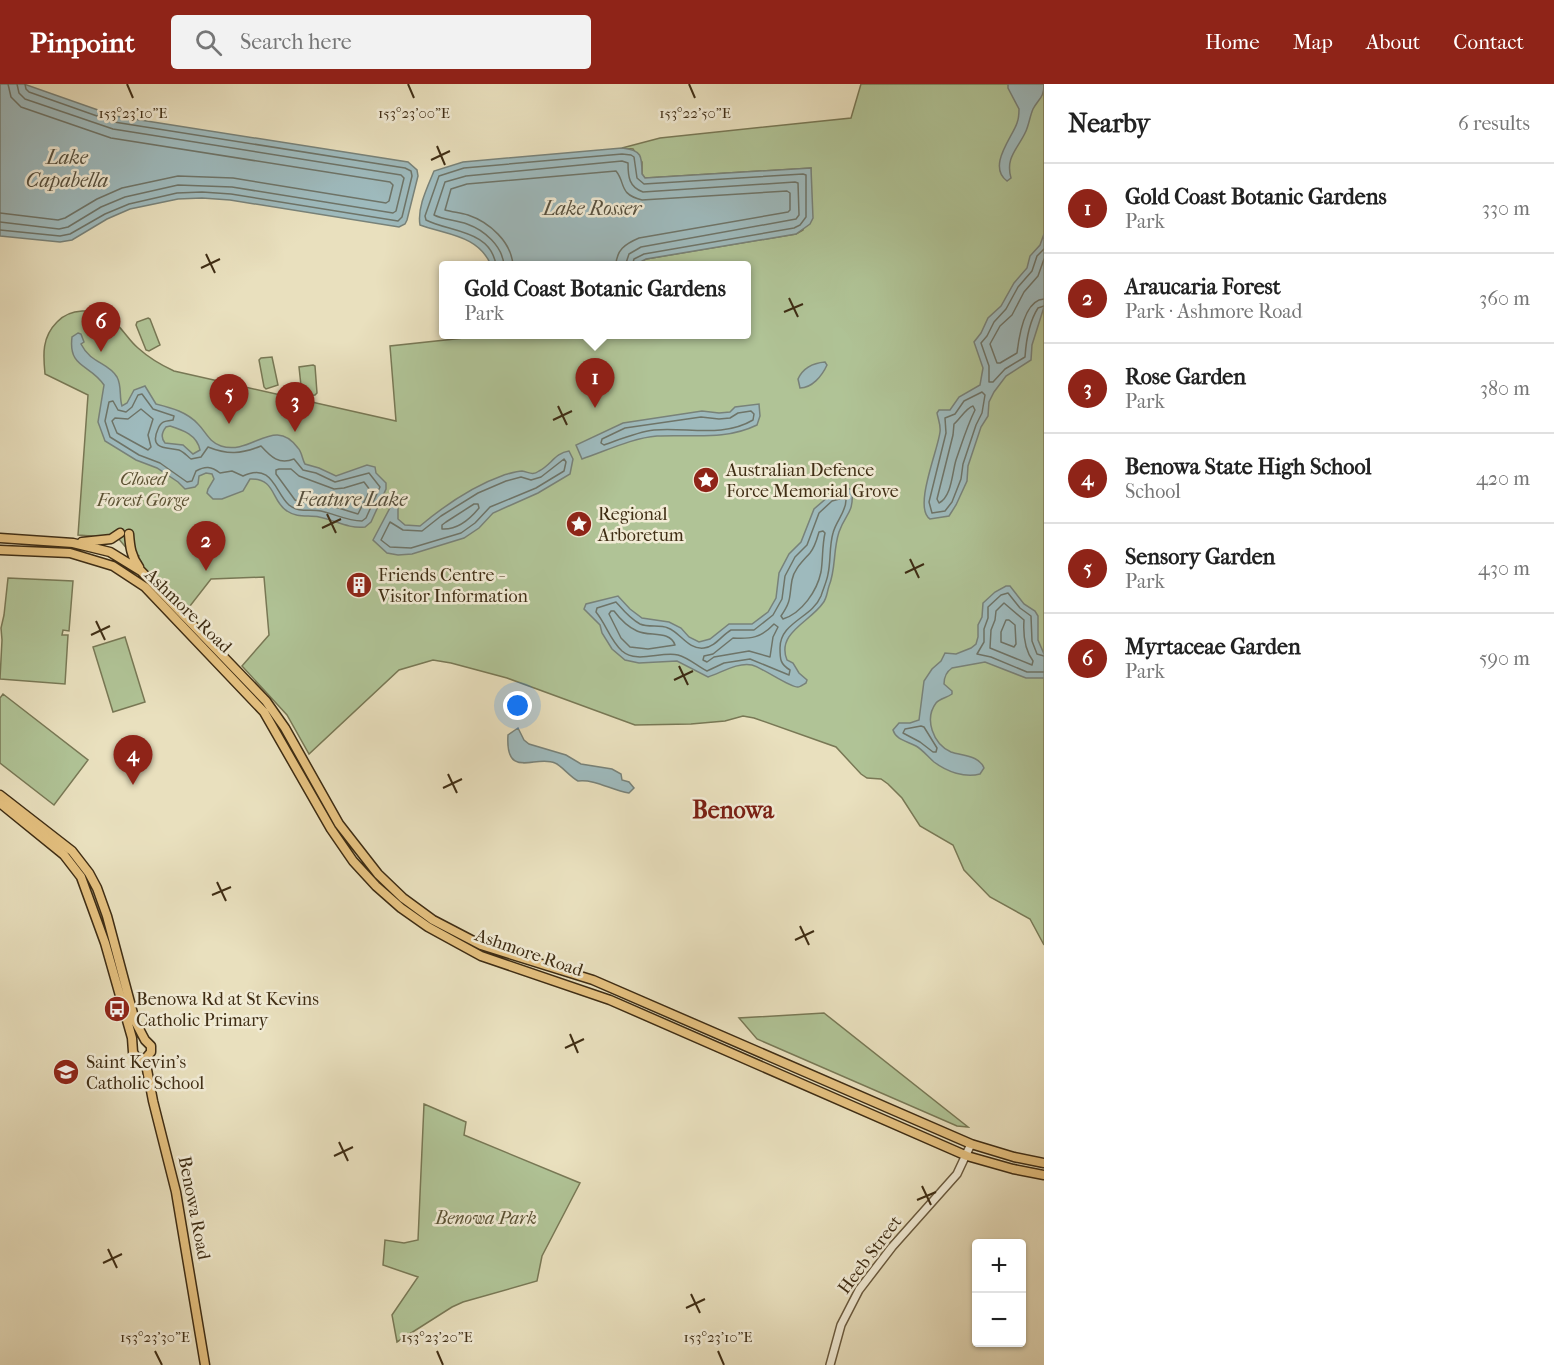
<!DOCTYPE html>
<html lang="en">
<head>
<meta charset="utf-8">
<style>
  :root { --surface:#fff; --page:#f2f2f2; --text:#222; --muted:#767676; --line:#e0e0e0; --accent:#8f2418 }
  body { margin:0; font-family:"IM FELL French Canon",serif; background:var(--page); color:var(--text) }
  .controls { position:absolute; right:18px; bottom:18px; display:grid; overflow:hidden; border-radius:6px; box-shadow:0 2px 4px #0004 }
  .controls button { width:54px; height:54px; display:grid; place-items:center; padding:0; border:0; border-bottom:2px solid var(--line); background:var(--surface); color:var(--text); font:30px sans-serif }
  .you { position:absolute; left:518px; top:622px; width:21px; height:21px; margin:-15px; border:4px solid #fff; border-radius:50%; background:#1a73e8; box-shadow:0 0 0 9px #1a73e833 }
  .badge { display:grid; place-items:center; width:39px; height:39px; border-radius:50%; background:var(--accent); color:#fff; font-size:20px; font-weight:700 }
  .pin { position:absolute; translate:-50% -50px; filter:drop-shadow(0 2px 3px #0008) }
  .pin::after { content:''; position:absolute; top:32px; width:21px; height:18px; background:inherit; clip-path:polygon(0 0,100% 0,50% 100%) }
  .popup { position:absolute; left:439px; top:177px; width:312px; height:78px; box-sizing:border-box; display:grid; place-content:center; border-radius:6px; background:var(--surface); filter:drop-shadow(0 2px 4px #0005); font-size:20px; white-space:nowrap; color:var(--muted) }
  .popup b { font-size:22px; color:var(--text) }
  .popup::after { content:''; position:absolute; left:50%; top:100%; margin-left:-12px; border:12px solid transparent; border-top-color:var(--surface) }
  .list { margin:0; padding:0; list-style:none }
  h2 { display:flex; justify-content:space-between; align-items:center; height:78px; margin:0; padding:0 24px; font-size:26px }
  h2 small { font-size:20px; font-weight:400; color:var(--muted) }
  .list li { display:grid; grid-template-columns:39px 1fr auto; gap:18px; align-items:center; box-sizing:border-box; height:90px; padding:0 24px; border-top:2px solid var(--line) }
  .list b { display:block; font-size:22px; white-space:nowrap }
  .list p { margin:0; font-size:20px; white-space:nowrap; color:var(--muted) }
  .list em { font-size:20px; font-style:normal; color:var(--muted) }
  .icon { flex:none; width:33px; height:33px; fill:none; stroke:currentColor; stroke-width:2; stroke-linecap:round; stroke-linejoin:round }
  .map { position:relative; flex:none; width:1044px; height:1281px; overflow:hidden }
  header { display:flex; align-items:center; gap:36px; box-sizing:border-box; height:84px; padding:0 30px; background:var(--accent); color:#fff }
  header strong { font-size:28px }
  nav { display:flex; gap:33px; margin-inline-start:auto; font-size:21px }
  .search { width:420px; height:54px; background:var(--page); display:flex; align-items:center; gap:15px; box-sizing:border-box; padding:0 21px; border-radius:6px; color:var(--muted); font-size:22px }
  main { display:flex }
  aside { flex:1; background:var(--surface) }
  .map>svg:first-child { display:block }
  .green { fill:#b0c396; stroke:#787855; stroke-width:1.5 }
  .water { fill:#9ebabd; stroke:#788279; stroke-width:1.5; fill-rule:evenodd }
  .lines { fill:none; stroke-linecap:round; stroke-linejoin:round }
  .shore { stroke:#6e7468; stroke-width:1.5 }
  .minor-casing { stroke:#6a5a3e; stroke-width:10 }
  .major-casing { stroke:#3f2d14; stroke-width:11 }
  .minor { stroke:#f1ebd5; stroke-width:7 }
  .major { stroke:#e4c07f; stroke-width:8 }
  .ticks { fill:none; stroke:#3f2d14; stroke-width:2 }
  .labels { text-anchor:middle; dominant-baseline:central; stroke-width:5; stroke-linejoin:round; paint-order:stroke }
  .poi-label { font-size:18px; fill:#3f2d14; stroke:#f1ebd5; text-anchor:start }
  .park-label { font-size:18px; font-style:italic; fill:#5b5234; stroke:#f1ebd5 }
  .street-label { font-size:18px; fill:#3f2d14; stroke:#f1ebd5 }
  .water-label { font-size:20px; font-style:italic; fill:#57503e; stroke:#f1ebd5 }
  .district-label { font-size:24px; font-weight:bold; fill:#7a1f14; stroke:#f1ebd5 }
  .ticks-label { font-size:15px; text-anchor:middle; fill:#3f2d14; stroke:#f1ebd5; stroke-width:5; stroke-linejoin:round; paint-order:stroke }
</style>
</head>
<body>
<header>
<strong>Pinpoint</strong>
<div class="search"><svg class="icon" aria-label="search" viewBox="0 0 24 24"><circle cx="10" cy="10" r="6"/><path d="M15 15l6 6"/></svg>Search here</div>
<nav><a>Home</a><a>Map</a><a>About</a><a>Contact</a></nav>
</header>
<main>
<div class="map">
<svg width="1044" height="1281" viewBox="0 0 1044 1281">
  <rect width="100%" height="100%" fill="#e9e0be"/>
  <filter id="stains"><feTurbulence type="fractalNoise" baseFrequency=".00333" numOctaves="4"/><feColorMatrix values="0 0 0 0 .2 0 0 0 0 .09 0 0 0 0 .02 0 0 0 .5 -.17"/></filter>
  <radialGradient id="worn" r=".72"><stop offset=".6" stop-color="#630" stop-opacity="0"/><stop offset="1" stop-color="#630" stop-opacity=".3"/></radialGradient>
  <path class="green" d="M861,0h183v861l-14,-26 -40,-22 -26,-27 -11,-25 -33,-19 -18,-28 -14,-14 -7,-5 -14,-1 -6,-4 -25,-27 -82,-29 -11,-2 -18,5 -34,3 -56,1 -128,-47 -56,-15 -18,-3 -34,10 -90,84 -22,-39 -45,-49 27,-31 -5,-58 -53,2 -21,27 -10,-1 -44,-46 3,-3 -11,-6 -10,-12 -40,-3 10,-140 -43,-21c-2,-20 -3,-37 12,-52 13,-14 37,-14 52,-4 12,7 19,22 29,30 11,10 23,17 36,23l222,50 -6,-75 111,-12h245v-68l-113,-1 13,-6 150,-25 7,-4 8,-62 -166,10 -3,-4v-12l-9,-13 -11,-1 38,-10 191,-20z
    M148,234l2,1 10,26 -11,6 -3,-1 -10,-25 1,-3z
    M272,273l6,28 -12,4 -2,-2 -5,-27 2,-2z
    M313,281l2,1 2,27 -2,2 -11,1 -2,-1 -3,-28z
    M8,494l65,3 -4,50 -6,-1 -1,5h6l-3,49 -65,-5 2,-39 -1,-12 3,-13z
    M125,553l20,65 -32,10 -20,-65z
    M3,610l85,66 -34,45 -54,-42v-65z
    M824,929l144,114 -11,-1 -200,-87 -18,-21z
    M424,1020l42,18 -2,13 116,48 -38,73 -5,25 -74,21 -11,5 -55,35 -5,-27 26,-38 -35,-12 2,-25 19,3 14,-3z"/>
  <path class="water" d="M0,0h24l91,32 293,46 9,8 1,6 -11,44 -2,4 -6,3 -169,-27 -28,-2 -24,1 -48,10 -23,10 -35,21 -12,2 -60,-6z
    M1008,0h36c0,14 -5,14 -11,25 -3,7 -4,15 -7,22 -8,18 -21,26 -15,47l-4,3c-20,-15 5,-43 10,-58 2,-5 2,-10 2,-14l-11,-21z
    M622,64c20,2 20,8 20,26l3,4 166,-10 2,50 -3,6 -14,10 -150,25 -13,7 -142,-1c-13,-30 -44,-30 -71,-40 -3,-17 7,-37 14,-54l29,-9z
    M1044,150v73l-12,38 -1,15 -25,16 -12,16 -5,10 -1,14 -7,11 -13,39 -1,15 -11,24 -7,11 -19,3c-17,-11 8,-69 10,-87 1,-7 -2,-13 -3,-19l2,-3h11l9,-13 21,-12 3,-17 -9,-26 7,-9 7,-15 13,-12 13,-23 13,-15 3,-12 10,-11z
    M78,249l3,1 3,8 -3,2c10,20 27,18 36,33 5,9 2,20 5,29l5,-3 7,-13 11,-4 11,18c16,4 31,8 42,20 8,8 11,18 23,22 31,10 53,-31 77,2 4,4 4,11 7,16l14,4 17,8 31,-11 8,2 1,6 10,10v6l-15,33 -6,5c-17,2 -30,-7 -46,-10 -11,-2 -22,1 -32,-6 -16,-10 -11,-33 -37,-32l-7,12 -21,8h-9l-6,-6 1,-4 6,-10 -2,-5 -6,-1 -7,3 -1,8 -3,3 -10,2 -7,-7 -21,-14 -21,-8 -31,-19 -7,-19 6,-37c-14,-21 -36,-17 -32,-48zM170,342c13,4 27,9 30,24l-7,4 -10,-9 -18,-2c-5,-6 -3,-11 1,-16z
    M825,278l2,3c-5,11 -15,23 -27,23l-2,-9c5,-11 15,-16 27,-17z
    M759,320l1,12 -3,9c-33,16 -65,9 -100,11 -25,2 -51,15 -75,23l-6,-14 47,-22 79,-12 17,2 11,-1 5,-5z
    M569,367l4,8 -3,15 -32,19 -45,20 -14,15 -15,10 -52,16 -14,1 -11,-2 -14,-13 19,-36h6v15l7,6 15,1c25,-21 53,-40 84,-51 4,-1 13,-4 18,-4 7,1 10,5 17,0 12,-6 16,-18 30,-20z
    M848,404l4,2c2,24 -6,22 -13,42 -6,18 -3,37 -10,54 -2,6 -2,12 -6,17 -13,19 -47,30 -36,57l6,3 6,10 8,7 -1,3c-2,1 -6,4 -8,4 -7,1 -35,-19 -46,-22 -15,-3 -31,8 -44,12l-31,-16 -38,2 -14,-3 -13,-11 -10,-16 -2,-8 -16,-16 2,-5 32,-8 12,13 12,9 27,4 12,6 8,9 10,5 11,-3 19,-15h23l16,-12 8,-14 3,-25 10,-19 12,-12 13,-33 14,-12z
    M1006,502h4l14,18 11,7 3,5v24l6,14v24h-18l-41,-16 -33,6c-6,4 -8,9 -8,16l8,7v3c-5,4 -12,4 -16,9 -12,16 -3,41 15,49 11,4 28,3 33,16l-4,6c-15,4 -33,-2 -46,-12 -6,-5 -11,-12 -18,-16 -9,-5 -20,-6 -23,-16l6,-7h11l9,-3 5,-39 8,-12 9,-8 4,-8 11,1 15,-6 5,-4 2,-7v-12l4,-8 1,-14 12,-11z
    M518,644l6,12 5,4 37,11 15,9 31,5 9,5 1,6 7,2 5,6 -5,5c-18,-3 -34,-14 -51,-12 -9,-5 -16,-15 -23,-18 -19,-9 -50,18 -47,-28z"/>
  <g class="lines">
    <path class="shore" d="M0,129l58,7 7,-2 32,-19 25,-11 56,-12 55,2 153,25 3,-2 4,-16 -3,-3 -279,-44 -90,-31 -10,-10 -3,-13
      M0,138l59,7 9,-2 33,-20 24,-10 53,-12 54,2 161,26 3,-2 8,-33 -3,-3 -288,-46 -88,-30 -6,-6 -2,-9
      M0,146l60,6 10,-2 35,-20 24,-10 48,-11 25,-1 29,2 167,27 4,-4 10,-41 -1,-5 -6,-3 -291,-46 -85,-30 -3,-3 -1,-5
      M1044,165l-7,7 -5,15 -14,16 -12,22 -12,13 -7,14 -6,7 8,23v16h4l12,-13 20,-12c1,-15 4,-35 13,-49l6,-2
      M1044,175l-6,17 -14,16 -12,23 -12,11 -10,18 7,19h3l17,-10c2,-17 7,-53 27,-54
      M496,182c-4,-36 -47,-34 -70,-46l-1,-4 14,-40 25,-8 158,-14 9,1 3,2 3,21 7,6 159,-10 3,1v42l-6,8 -6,3 -150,26 -10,5 -2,7
      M504,182c-1,-20 -20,-36 -37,-42 -11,-4 -23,-4 -33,-9l11,-33 21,-6 156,-15 6,2c0,14 1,24 15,29l152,-10 3,1 1,32 -3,4 -155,28 -12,7 -4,12
      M513,182c-1,-24 -24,-44 -45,-51 -7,-2 -15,-3 -23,-5l6,-21 16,-5 149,-13c10,12 2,23 26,29l145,-9 3,2v17l-2,2 -149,26c-14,6 -23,12 -23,28
      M982,308l3,3 -3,18 -6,12 -13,39 -2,15 -9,23 -7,9 -13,2 -3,-11 17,-69 -1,-15 10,-4 9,-13z
      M142,310l11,15 21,7 -1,4c-8,1 -12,1 -15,9 -10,22 11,18 21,21 5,2 8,6 12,9l10,-2 7,-10c20,8 33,7 53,-1 10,11 18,19 33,13l9,11 13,3 19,9 34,-9 11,14 -14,31 -4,3c-15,0 -27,-7 -41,-10 -10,-2 -23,2 -32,-6 -14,-12 -16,-43 -46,-29l-11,-5 -12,2c-9,-7 -15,-7 -24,-2l-4,10 -5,1 -27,-19 -21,-8 -29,-18 -5,-16 4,-19 4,-1 5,9 8,2 6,-5 6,-12z
      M973,322l2,4c-8,16 -13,33 -19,50 -4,13 -4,36 -17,43l-2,-4 16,-64 1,-11c6,-5 12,-16 19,-18z
      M141,325l12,10 -5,16 3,12 -3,3 -31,-17 -5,-12 3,-3 13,1z
      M751,327l3,3 -1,6c-30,18 -66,7 -99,10 -17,2 -33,9 -50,15l-3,-2 1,-4 23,-11 76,-11 18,2 11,-1 8,-5z
      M564,375l2,3 -2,9 -28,17 -46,19 -15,16 -14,10 -50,15 -21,-1 -9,-7 9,-18 13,8 19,1 19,-15 37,-23 28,-12 15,-4 10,3 10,-3z
      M279,385h12l8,7 35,13 10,-1 20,-6 6,8 -12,24 -36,-11 -22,-1 -5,-2 -19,-26v-4z
      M843,414l3,2c0,12 -10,21 -13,33 -4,14 -2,28 -5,41 -1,7 -5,15 -7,22 -9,22 -41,26 -41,52 0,11 0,16 10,22l-1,5 -39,-16 -26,4 -17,8c-10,-5 -18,-13 -29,-16 -17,-4 -41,9 -56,-4 -12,-11 -16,-27 -26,-39l1,-4 19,-6c7,8 14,17 24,22 9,4 20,0 28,4 13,5 20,22 36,20 11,-1 18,-13 27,-18h23l19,-15 9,-16 3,-23 10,-19 12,-12 12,-32 13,-12z
      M474,420h4l1,4c-9,11 -22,22 -37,21v-4l4,-3z
      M823,447l2,2c-3,13 -2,27 -4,39 -4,19 -19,41 -38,47l-2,-3c11,-16 8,-19 11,-36 2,-11 11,-19 18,-27 5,-6 7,-14 9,-21z
      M1004,519l20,17c-1,15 0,29 9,41l-1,4 -42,-17 1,-18 4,-10 1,-9z
      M611,527h3c6,8 14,16 23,20 12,6 33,-1 38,14l-27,4 -18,-2 -9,-9 -12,-24z
      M1006,536h3l6,5 1,19 -2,3 -13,-5v-10z
      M774,540l4,3 -5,10 -3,20 -21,-6 -35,6 -7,5 -4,-2 1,-4 9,-2 20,-16c18,1 28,0 41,-14z
      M1044,572l-7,-2 -5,-13 -1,-25 -11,-8 -12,-15 -7,2 -13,12v11l-4,11v13l-7,12 14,3 36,15h17
      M921,642l3,1 13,21 -1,4h-3l-13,-10 -17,-9 2,-4z"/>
    <g class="minor-casing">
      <path id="minor" d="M830,1281l11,-40 18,-35 33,-43 65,-73 14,-30"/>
    </g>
    <g class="major-casing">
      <path id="major" d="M129,450c1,13 2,22 10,33
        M0,454l73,5 37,9 31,19 125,130 19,27 54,96 39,50 25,24 30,22 48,25 112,35 378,164 43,13 30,6
        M82,458l29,-3 9,-6
        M0,466l70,3 43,13 32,21 119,125 67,117 22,32 23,25 25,22 27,19 53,29 129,44 357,156 46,13 31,6
        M0,711l72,56 17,22 8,15 10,28 28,105 10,19 6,6v6l-6,7
        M0,719l64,52 17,22 24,66 27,95 1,14 3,5 9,2
        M145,975l8,42 23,91 29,173"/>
    </g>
    <use href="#minor" class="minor"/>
    <use href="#major" class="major"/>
  </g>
  <path class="ticks" d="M127,0l6,14M408,0l6,14M689,0l6,14M437,62l8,19M431,76l19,-9M206,170l9,19M201,184l19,-9M789,214l9,19M784,228l19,-8M558,322l9,19M553,336l19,-9M327,430l9,19M322,444l19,-9M910,475l9,19M905,489l19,-9M96,537l9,19M91,551l19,-9M679,582l9,19M674,596l19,-9M448,690l9,19M443,704l19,-9M217,798l9,19M212,811l19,-8M800,842l9,19M795,856l19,-9M570,950l8,19M565,964l19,-9M339,1058l9,19M334,1072l19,-9M922,1102l9,19M917,1116l19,-8M108,1165l9,19M103,1179l19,-9M691,1210l9,19M686,1224l19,-9M155,1267l7,14M437,1267l6,14M718,1267l6,14"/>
  <defs>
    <g id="sight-disc" transform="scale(1.35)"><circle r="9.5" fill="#8f2418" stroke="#f1ebd5"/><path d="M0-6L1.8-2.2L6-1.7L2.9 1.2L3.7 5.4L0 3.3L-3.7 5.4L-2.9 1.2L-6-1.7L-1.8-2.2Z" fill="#fff"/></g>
    <g id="building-disc" transform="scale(1.35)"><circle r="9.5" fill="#8f2418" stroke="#f1ebd5"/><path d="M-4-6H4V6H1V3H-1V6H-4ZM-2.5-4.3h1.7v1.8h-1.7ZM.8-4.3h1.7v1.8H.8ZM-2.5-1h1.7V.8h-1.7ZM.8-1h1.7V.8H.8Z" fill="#fff"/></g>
    <g id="bus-disc" transform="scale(1.35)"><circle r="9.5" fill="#8f2418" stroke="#f1ebd5"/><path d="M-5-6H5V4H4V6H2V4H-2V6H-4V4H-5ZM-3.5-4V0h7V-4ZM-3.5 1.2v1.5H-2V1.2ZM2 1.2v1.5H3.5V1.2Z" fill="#fff"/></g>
    <g id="school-disc" transform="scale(1.35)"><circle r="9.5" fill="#8f2418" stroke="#f1ebd5"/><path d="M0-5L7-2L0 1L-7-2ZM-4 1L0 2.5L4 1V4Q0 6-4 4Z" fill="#fff"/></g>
  </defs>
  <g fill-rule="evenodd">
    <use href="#sight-disc" x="706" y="396"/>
    <use href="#sight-disc" x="579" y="440"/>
    <use href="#building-disc" x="359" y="501"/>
    <use href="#bus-disc" x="117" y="925"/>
    <use href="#school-disc" x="66" y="988"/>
  </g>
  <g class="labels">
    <g class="poi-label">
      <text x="726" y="386">Australian Defence<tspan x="726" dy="21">Force Memorial Grove</tspan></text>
      <text x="598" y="430">Regional<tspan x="598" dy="21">Arboretum</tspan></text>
      <text x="378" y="491">Friends Centre -<tspan x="378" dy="21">Visitor Information</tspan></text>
      <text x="136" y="915">Benowa Rd at St Kevins<tspan x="136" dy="21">Catholic Primary</tspan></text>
      <text x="86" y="978">Saint Kevin's<tspan x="86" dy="21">Catholic School</tspan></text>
    </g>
    <g class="park-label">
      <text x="143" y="395">Closed<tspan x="143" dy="21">Forest Gorge</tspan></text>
      <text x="486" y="1134">Benowa Park</text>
    </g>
    <g class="street-label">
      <text transform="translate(188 527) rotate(44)">Ashmore Road</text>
      <text transform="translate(529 869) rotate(19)">Ashmore Road</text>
      <text transform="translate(194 1124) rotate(79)">Benowa Road</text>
      <text transform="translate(870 1171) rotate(-53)">Heeb Street</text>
    </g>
    <g class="water-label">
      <text x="67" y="73">Lake<tspan x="67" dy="23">Capabella</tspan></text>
      <text x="592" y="124">Lake Rosser</text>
      <text x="352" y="415">Feature Lake</text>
    </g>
    <g class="district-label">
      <text x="733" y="726">Benowa</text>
    </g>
  </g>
  <g class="ticks-label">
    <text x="133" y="34">153°23'10"E</text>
    <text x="414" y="34">153°23'00"E</text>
    <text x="695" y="34">153°22'50"E</text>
    <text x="155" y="1258">153°23'30"E</text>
    <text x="437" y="1258">153°23'20"E</text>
    <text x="718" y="1258">153°23'10"E</text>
  </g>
  <rect width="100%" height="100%" filter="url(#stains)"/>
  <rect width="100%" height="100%" fill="url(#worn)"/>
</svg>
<div class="controls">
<button>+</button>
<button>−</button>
</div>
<div class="you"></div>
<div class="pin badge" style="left:595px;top:324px">1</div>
<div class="popup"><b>Gold Coast Botanic Gardens</b>Park</div>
<div class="pin badge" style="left:206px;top:487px">2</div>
<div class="pin badge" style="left:295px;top:348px">3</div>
<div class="pin badge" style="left:133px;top:701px">4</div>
<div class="pin badge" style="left:229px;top:340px">5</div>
<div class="pin badge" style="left:101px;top:268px">6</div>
</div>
<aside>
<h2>Nearby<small>6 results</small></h2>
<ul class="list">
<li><span class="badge">1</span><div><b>Gold Coast Botanic Gardens</b><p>Park</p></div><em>330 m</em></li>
<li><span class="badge">2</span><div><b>Araucaria Forest</b><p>Park · Ashmore Road</p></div><em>360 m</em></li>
<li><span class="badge">3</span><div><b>Rose Garden</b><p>Park</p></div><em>380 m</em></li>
<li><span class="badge">4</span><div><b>Benowa State High School</b><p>School</p></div><em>420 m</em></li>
<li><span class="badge">5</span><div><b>Sensory Garden</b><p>Park</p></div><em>430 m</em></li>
<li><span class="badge">6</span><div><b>Myrtaceae Garden</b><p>Park</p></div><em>590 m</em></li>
</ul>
</aside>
</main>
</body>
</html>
